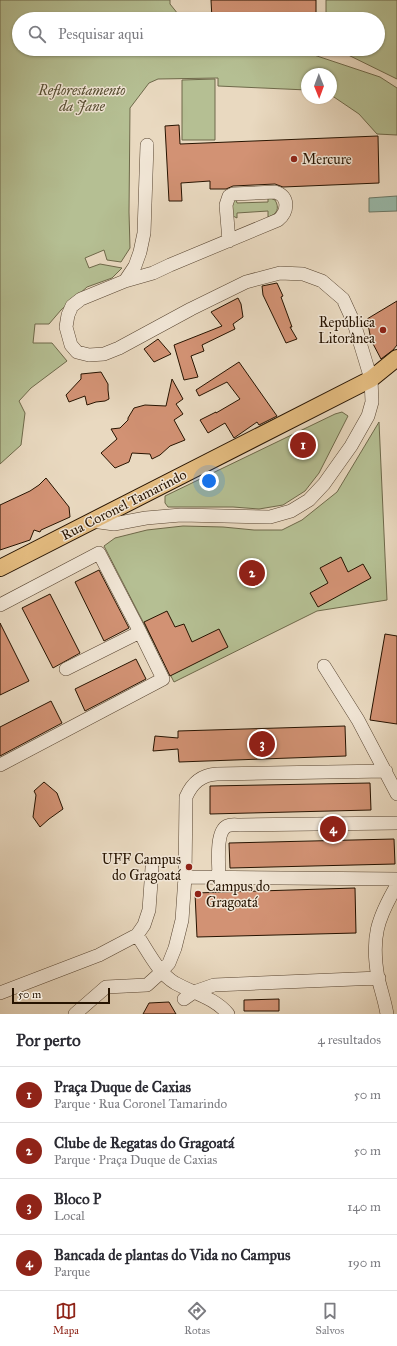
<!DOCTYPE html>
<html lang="pt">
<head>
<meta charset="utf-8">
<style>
  :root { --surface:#fff; --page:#f2f2f3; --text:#2b2b33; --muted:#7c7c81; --line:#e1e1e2; --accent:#8f2418 }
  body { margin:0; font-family:"IM FELL Great Primer",serif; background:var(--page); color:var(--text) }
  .compass { position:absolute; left:301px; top:68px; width:36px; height:36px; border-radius:50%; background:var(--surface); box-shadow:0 1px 3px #0004; rotate:179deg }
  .scale { position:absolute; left:12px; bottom:10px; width:98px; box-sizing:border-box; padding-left:4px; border:2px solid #261300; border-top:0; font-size:11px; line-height:14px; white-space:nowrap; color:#261300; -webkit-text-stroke:3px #f1e6d6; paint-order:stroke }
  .you { position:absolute; left:209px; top:481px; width:14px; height:14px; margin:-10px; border:3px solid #fff; border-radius:50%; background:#1a73e8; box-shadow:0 0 0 6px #1a73e833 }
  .badge { display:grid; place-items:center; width:26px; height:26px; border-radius:50%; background:var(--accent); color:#fff; font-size:13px; font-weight:700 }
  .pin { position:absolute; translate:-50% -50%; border:2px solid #fff; box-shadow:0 1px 4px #0006 }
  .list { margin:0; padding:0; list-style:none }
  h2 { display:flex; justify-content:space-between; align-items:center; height:52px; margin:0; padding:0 16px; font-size:17px }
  h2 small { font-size:13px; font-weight:400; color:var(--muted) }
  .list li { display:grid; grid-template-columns:26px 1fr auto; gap:12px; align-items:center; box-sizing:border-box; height:56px; padding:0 16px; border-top:1px solid var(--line) }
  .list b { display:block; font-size:15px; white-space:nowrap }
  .list p { margin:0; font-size:13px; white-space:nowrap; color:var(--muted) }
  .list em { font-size:13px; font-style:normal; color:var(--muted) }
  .icon { flex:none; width:22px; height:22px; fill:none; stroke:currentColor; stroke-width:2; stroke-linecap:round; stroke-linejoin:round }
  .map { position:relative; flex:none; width:397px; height:1014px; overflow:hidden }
  .search { position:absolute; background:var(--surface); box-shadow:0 1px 3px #0004; left:12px; right:12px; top:12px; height:44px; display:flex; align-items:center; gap:10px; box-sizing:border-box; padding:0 14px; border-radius:22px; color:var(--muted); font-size:15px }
  .sheet { height:276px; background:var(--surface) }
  nav { display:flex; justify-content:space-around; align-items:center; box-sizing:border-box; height:56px; border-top:1px solid var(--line); background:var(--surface); font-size:11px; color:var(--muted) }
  nav a { display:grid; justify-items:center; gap:2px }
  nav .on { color:var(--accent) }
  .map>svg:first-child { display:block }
  .green { fill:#b5bf93; stroke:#6e694a }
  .water { fill:#99bbac; stroke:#6b7867 }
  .building { fill:#d29274; stroke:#261300 }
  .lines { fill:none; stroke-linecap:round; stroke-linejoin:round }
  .minor-casing { stroke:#574430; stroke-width:14 }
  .major-casing { stroke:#261300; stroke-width:18 }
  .minor { stroke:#f1e6d6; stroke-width:13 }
  .major { stroke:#e4bc80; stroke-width:16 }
  .poi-dot { fill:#8f2418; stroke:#f1e6d6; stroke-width:1.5 }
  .labels { text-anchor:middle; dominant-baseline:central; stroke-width:3; stroke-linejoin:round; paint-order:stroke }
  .park-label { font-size:14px; font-style:italic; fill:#584f33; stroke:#f1e6d6 }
  .poi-label { font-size:14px; fill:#261300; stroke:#f1e6d6; text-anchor:start }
  .street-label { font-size:14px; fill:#261300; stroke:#f1e6d6 }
</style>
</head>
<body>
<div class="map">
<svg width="397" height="1014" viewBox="0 0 397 1014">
  <rect width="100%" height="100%" fill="#e9d9c0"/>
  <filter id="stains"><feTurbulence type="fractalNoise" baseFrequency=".005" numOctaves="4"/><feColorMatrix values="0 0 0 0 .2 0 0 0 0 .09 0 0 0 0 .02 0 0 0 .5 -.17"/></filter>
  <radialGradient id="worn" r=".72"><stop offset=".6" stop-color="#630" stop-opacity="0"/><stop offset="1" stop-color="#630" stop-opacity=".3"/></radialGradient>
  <path class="green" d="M0,0h170v4l12,15h-163v30h266l20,3 75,25 17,11v47l-20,-1 -18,-20 -28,-19v-21h-24v16l-89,-4v-8l-60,1 -9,4 -19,25 -1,104 1,36 -9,14 -14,-2 -3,-10 -19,8 4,10 11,-4 22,4 -10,10 -25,9 -26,23 -12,14h-14l-2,19h19l15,18 -36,27 -12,13 6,12 -4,32 -21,19z
    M326,0h71v79l-61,-30h42v-30h-52z
    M215,79v61h-33v-60z
    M268,197l7,3c5,8 2,15 -7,17v-6l-31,2v5l-6,-3 -1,-12 6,-4 1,4 31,-1z
    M342,412l6,4 -29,57 -14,18 -22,14 -24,4 -26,-2h-65l-3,-4v-7l170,-82z
    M379,422l8,178 -70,11 -143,71 -70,-136 11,-8 32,-8 36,-4 40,1 31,3h28l20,-10 35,-28z"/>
  <path class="water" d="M397,196v15l-28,1v-14z"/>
  <path class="building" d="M211,0h105v19h-104z
    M179,125l1,19 198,-8 1,47 -96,4 -8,-3 -42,2 -7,3h-16v-8l-29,2 1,18h-13l-4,-75z
    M277,283l6,13 -2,1 11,30h-2l7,12 -11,4 -23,-48 -1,-9z
    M238,298l3,6 2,13 -10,7 2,5 -33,16 2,6 -13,5 7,21 -14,3 -10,-35 48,-19 -11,-14z
    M397,301v44l-4,5 -12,9 -10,-19 -4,-21z
    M158,339l13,15 -17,8 -10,-13z
    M239,362l38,54 -18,9 -2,-3 -23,16 -9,-15 -17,10 -8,-13 16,-8v1l24,-14 -13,-17 -28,14 -3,-6z
    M101,372l7,12v6l1,9 -4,2 -9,1 -9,3 -2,-9 -16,6 -3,-7 15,-16v-5z
    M172,379l11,20 -7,5 7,10 -9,6 11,20 -15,6 -10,9 -8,4 -2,-5 -18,-1 -3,9 -14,6 -14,-15 16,-14 -6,-10 9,-1 8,-8v-2l6,-10 11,-3 21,1z
    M46,478l23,29 1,10 -29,13 -1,2 -6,-2 -4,10 -30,10v-45l30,-14 9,-6z
    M341,557l7,15 15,-8 8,14 -53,29 -8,-14 18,-10 -8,-15z
    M99,570l30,58 -25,13 -29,-59z
    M50,594l30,59 -27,15 -31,-60z
    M167,611l8,16 9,-3 8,18 27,-13 9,18 -58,29 -26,-54z
    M0,623l29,58 -29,14z
    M385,634l12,2v88l-27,-4z
    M136,659l10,20 -61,32 -10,-22z
    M51,701l11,22 -62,33v-29z
    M345,726l1,30 -167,6 -1,-13 -25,2 2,-15 23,2v-7z
    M44,782l13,11 6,16 -14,10 -9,8 -7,-10 3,-22 -2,-4z
    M370,783l1,27 -161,4v-28z
    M394,839l1,25 -165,4 -1,-25z
    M355,888l1,45 -159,4 -2,-44z
    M279,999v12h-35v-11z
    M169,1002l7,12h-33l6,-11z"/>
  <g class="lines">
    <g class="minor-casing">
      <path id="minor" d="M125,281l28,-8 17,-8 108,-45c10,-8 12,-24 -3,-28l-42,2 -4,2 -3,9 3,36
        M92,521l22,3 32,-6 35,-3 89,2 21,-6 18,-11 15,-16 27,-38 17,-30 4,-14 -1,-23 -17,-56 -11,-24 -21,-18 -19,-7 -23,-1 -34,9 -55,27 -72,39 -15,6 -15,1 -12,-3 -6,-7 -5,-18 2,-12 4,-9 9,-7 44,-18 10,-15 5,-14 4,-19 3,-88
        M0,605l99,-52 41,79
        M324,666l34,54 39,74
        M0,765l163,-86 -23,-47 -74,37
        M185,877l212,2
        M219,878c0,-12 -4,-46 8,-52 4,-2 9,-1 13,-1l157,-2
        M137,935c11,16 21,38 38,48 18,10 40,15 53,31
        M0,993l99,-38 38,-20 7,-10 5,-15 3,-42
        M184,999l10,-7 20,-7 165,-7
        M75,1014l31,-27 41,-2 10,-9 12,-13 6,-15 7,-28 3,-43 1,-80c6,-14 15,-22 31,-23l169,-3
        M387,1014c-2,-12 -6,-24 -9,-36 -7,-40 -1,-59 19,-93"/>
    </g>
    <g class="major-casing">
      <path id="major" d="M0,568l371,-189 26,-21"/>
    </g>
    <use href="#minor" class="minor"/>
    <use href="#major" class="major"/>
  </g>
  <g class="poi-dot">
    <circle cx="294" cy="159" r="4"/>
    <circle cx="383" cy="330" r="4"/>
    <circle cx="189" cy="867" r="4"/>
    <circle cx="198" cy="894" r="4"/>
  </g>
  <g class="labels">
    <g class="park-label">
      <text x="82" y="90">Reflorestamento<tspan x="82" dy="16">da Jane</tspan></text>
    </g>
    <g class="poi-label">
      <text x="302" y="159">Mercure</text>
      <text x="375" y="322" text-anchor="end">República<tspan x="375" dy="16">Litorânea</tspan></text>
      <text x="181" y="859" text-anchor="end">UFF Campus<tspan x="181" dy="16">do Gragoatá</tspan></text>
      <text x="206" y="886">Campus do<tspan x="206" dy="16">Gragoatá</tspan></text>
    </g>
    <g class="street-label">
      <text transform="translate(124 505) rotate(-27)">Rua Coronel Tamarindo</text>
    </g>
  </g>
  <rect width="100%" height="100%" filter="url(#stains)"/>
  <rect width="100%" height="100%" fill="url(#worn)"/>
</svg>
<svg class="compass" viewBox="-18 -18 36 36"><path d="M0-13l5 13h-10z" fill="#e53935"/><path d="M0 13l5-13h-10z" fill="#7c7c81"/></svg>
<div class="scale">50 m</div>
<div class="you"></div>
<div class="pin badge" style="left:303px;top:445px">1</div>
<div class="pin badge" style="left:252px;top:573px">2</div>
<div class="pin badge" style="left:262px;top:744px">3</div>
<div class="pin badge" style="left:333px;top:829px">4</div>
<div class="search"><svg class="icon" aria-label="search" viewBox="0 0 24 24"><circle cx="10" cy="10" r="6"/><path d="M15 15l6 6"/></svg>Pesquisar aqui</div>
</div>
<section class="sheet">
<h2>Por perto<small>4 resultados</small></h2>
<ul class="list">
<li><span class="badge">1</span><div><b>Praça Duque de Caxias</b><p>Parque · Rua Coronel Tamarindo</p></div><em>50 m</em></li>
<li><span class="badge">2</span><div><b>Clube de Regatas do Gragoatá</b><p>Parque · Praça Duque de Caxias</p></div><em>50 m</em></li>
<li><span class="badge">3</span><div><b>Bloco P</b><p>Local</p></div><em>140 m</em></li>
<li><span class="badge">4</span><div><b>Bancada de plantas do Vida no Campus</b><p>Parque</p></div><em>190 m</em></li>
</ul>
</section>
<nav>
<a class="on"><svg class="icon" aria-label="map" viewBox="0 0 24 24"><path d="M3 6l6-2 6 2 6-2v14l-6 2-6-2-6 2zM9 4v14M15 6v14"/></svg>Mapa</a>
<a><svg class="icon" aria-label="directions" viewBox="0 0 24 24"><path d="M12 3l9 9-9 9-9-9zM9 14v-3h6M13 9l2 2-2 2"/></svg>Rotas</a>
<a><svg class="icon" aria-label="saved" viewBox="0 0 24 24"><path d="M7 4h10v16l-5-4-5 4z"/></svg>Salvos</a>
</nav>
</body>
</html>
